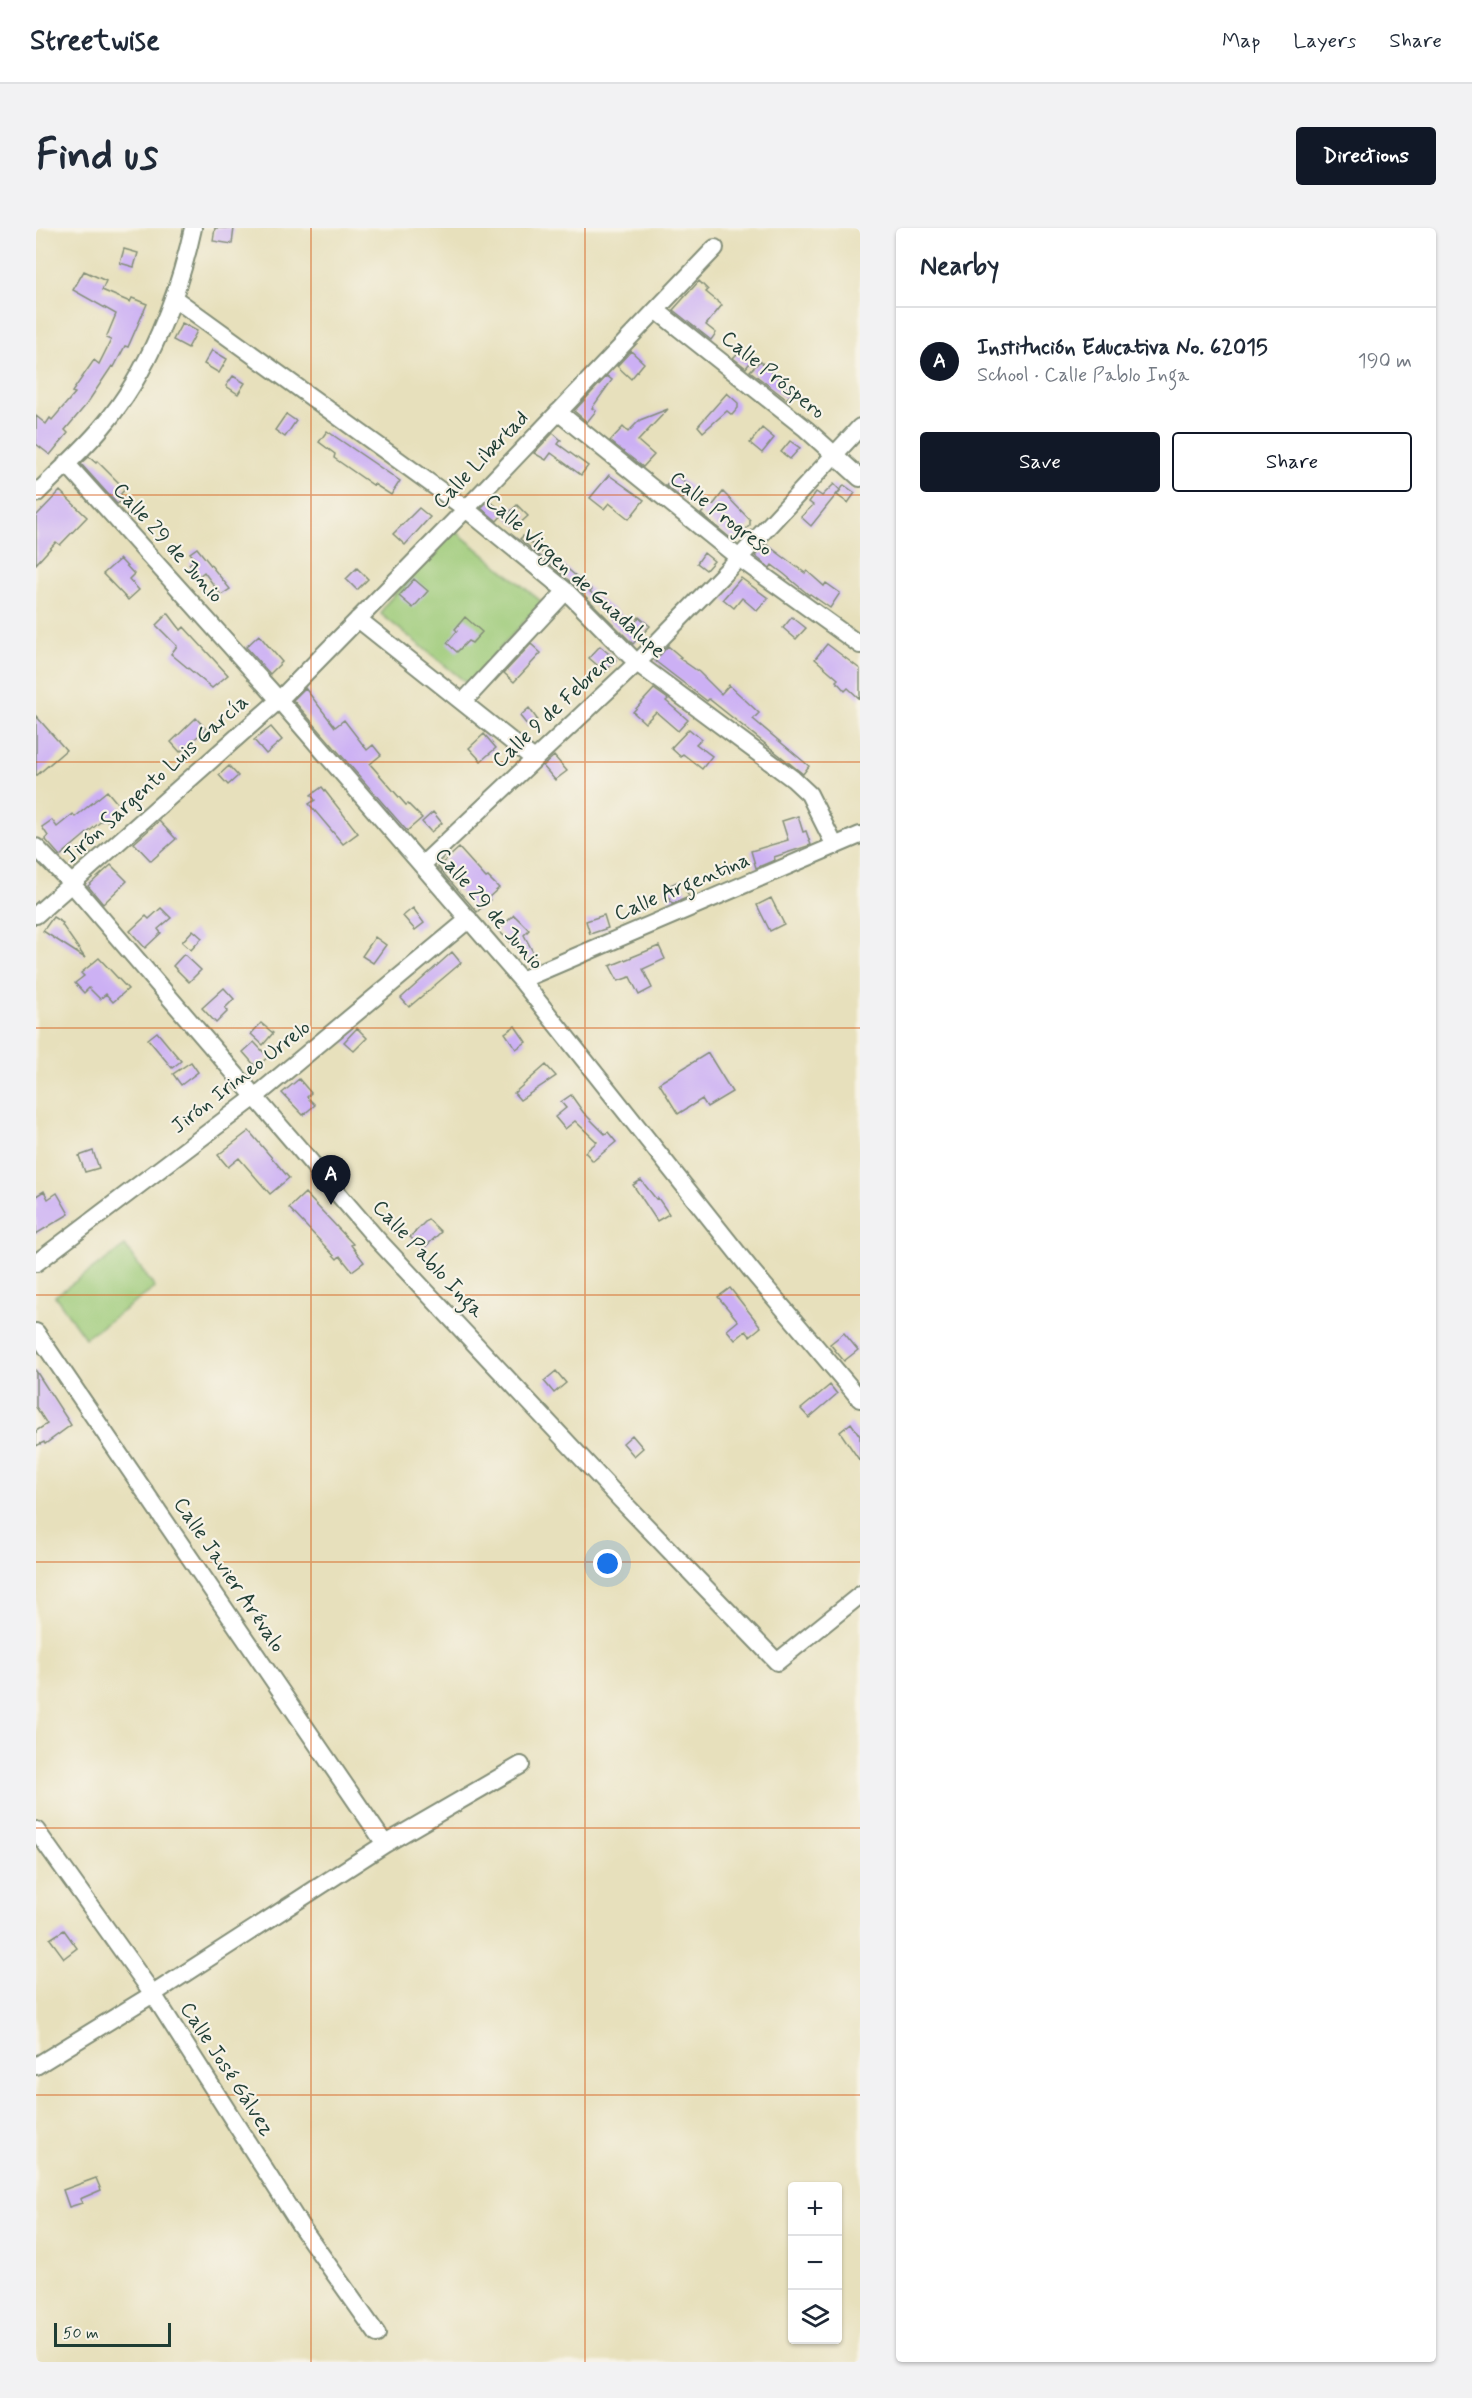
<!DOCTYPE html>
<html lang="en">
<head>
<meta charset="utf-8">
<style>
  :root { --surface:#fff; --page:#f2f2f3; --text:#1f2937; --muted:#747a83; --line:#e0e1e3; --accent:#111827 }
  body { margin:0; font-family:Mynerve,sans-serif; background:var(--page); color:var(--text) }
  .controls { position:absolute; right:18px; bottom:18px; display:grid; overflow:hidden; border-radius:6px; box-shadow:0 2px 4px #0004 }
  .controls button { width:54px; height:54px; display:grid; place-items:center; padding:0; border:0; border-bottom:2px solid var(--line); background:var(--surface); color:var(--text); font:30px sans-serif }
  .scale { position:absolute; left:18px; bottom:15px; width:117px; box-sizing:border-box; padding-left:6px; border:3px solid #1f3d34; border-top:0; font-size:16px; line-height:21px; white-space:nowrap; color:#1f3d34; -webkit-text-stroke:4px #f7f3e8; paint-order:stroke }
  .you { position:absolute; left:572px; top:1336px; width:21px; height:21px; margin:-15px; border:4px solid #fff; border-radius:50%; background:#1a73e8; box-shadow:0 0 0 9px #1a73e833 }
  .badge { display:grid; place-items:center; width:39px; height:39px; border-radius:50%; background:var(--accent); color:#fff; font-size:20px; font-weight:700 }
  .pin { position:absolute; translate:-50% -50px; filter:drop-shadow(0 2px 3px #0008) }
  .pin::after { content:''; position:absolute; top:32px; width:21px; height:18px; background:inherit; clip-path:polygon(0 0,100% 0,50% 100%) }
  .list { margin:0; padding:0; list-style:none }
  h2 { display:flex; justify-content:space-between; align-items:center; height:78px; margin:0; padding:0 24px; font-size:26px }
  h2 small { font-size:20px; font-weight:400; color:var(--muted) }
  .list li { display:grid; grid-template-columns:39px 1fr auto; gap:18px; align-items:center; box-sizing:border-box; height:108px; padding:0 24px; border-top:2px solid var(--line) }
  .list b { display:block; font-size:22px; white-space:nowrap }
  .list p { margin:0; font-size:20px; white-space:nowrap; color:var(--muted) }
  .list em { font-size:20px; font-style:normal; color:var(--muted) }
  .actions { display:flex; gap:12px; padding:18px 24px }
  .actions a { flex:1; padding:14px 0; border:2px solid var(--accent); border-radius:6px; text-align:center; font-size:21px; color:var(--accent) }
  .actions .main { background:var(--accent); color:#fff }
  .icon { flex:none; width:33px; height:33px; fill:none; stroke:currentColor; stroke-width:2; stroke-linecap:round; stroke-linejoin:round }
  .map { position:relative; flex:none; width:824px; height:2134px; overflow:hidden; border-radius:6px }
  header { display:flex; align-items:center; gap:36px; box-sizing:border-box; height:84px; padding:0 30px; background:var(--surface); border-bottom:2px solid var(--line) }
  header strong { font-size:28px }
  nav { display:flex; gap:33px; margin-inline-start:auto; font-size:21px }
  .intro { display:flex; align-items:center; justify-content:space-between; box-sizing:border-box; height:144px; padding:0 36px }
  h1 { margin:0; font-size:42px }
  .button { padding:15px 27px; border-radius:6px; background:var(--accent); color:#fff; font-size:21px; font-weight:700 }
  main { display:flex; gap:36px; padding:0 36px }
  aside { flex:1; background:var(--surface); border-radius:6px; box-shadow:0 2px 4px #0004 }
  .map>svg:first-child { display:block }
  .green { fill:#9dca78; stroke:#5e8456; stroke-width:1.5 }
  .building { fill:#ccb0f4 }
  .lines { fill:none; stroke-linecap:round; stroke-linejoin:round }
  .minor-casing { stroke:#838e78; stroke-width:20 }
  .minor { stroke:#fff; stroke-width:16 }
  .grid { fill:none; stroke:#d45610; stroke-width:1.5; stroke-opacity:0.55 }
  .labels { text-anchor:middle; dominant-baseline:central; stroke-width:4.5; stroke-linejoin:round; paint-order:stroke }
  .street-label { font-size:21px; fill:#1f3d34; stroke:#f7f3e8 }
</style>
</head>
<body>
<header>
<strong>Streetwise</strong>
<nav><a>Map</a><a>Layers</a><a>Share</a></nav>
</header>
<div class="intro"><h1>Find us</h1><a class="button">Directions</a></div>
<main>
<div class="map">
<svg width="824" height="2134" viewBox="0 0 824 2134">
  <rect width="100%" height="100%" fill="#f7f3e8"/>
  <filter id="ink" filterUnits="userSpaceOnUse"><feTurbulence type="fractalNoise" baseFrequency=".0167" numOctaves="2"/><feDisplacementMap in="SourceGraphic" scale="12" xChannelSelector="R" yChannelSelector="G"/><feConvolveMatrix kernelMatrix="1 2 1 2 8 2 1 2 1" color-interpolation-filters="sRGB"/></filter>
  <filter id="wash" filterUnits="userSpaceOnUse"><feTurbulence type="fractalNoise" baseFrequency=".008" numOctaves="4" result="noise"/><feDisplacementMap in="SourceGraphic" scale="24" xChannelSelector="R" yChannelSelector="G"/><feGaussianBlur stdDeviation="1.35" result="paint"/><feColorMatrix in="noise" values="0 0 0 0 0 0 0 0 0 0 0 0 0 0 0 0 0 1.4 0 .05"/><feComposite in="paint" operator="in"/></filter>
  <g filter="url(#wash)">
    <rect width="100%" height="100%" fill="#e7e0bc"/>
    <path class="green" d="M417,301l89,73 -74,82 -87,-70 4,-9z
      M89,1018l30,42 -70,50 -30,-42z"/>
    <g id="blocks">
      <path class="building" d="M179,0h19l-2,16 -19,-3z
        M88,21l14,4 -4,14 -14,-4z
        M48,43l22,10 -4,9 28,12 2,-4 15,6 -19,43 -3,-1 -11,21 -2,-1 -26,39 -21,25 3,3 -18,22 -14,-11v-28l10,8 4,-6 2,2 23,-27 -3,-1 22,-32 5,4 12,-24 -5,-2 10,-24 -43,-24z
        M663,53l9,9 -2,2 16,13 -16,20 10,8 -5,7 -38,-30z
        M146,95l15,8 -9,17 -15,-8z
        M176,122l15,9 -8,14 -15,-9z
        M705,122l11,10 -6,8 -13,-10z
        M595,123l13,12 -13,16 -14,-13z
        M724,133l34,31 -8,7 -36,-28z
        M197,148l12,7 -7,11 -12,-8z
        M571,148l5,4 -20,28 4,3 -9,11 -13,-11z
        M691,165l11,10v5l-6,7 -5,-4 -24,21 -5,-6z
        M632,181l-30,32 16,14 -11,12 -33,-26 13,-14 5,5 12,-12z
        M250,186l10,7 -11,16 -10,-7z
        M726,200l12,10 -12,15 -12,-10z
        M291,203l73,50 -9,14 -17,-11 -1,1 -39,-27 1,-4 -16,-12z
        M517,205l8,7 -3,4 30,22 -7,9 -30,-22 -5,7 -12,-7z
        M754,213l10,7 -10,11 -9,-7z
        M53,229l7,6 1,-2 28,28 -5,6 4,4 -7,5 -36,-40z
        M573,247l35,25 -15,19 -20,-16 -5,6 -14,-11z
        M639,247l17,12 -9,12 -17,-13z
        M798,256l6,6 -29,36 -10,-9 12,-12 -4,-3 7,-10 6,4z
        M808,257l11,8 -7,10 -11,-8z
        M24,263l27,26 -27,28 -4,-3 -20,22v-48z
        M687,264l27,28v5l-16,16 -33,-27 10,-11 2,2z
        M453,272l15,13 -7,8 -16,-13z
        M481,277l11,11 -11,10 -11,-10z
        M383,280l11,9 -25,28 -12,-11z
        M487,308l29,25 3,-3 37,32 -2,2 44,32 5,-7 11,9 -17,18 -60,-60 -53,-45z
        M730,316l39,29 2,-2 17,15 2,-3 14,10 -10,15 -20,-14 -1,1 -25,-21 -12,-9 -2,3 -15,-12z
        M161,320l33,41 -9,6 -17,-23 -5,4 -10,-12 6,-5 -5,-6z
        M668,325l10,8 -8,9 -9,-7z
        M84,331l14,15 -5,5 10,11 -11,10 -25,-26z
        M321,340l11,11 -11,11 -11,-11z
        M705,350l27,20 -11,13 -15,-13 -8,10 -11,-9z
        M378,351l14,12 -15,17 -14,-12z
        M132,385l13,17 3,-3 44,48 -16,13 -41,-34 6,-8 -21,-21z
        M429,389l17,15 -10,11 -4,-2 -11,11 -10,-9 10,-12 -2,-2z
        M756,389l14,11 -10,11 -13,-11z
        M223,407l23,27 -12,12 -24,-27z
        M495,416l10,9 -27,29 -10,-9z
        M791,416l33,25v30l-12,-11 -3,3 -9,-10 2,-2 -23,-20z
        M564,418l16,14 -11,12 -16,-14z
        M632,418l13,11 -2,1 20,14 22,22 8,-9 12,11 18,17 -6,6 56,47 -6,8 -94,-75 -2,2 -52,-40z
        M269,460l30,39 9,-7 23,30 6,-5 8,10 -11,9 36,41 2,-1 14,14 -15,13 -114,-131z
        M618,461l14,10 -2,2 22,19 -10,11 -22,-19 -11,11 -12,-11z
        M493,480l8,11 -9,7 -8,-10z
        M0,488l30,34 -30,26z
        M160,490l10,11 -26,23 -9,-10z
        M235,499l11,13 -16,14 -12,-14z
        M653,501l12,10 -5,5 16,12 -10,13 -19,-15 -2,3 -10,-9z
        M448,506l12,14 -15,13 -12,-13z
        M518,528l13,15 -12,9 -12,-14z
        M193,538l9,10 -10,9 -9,-10z
        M286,559l36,46 -15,11 -34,-40 6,-4 -4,-5z
        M71,563l15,18 -15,12 -2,-3 -45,38 -15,-17 3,-3 -6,-9 10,-7 5,7 16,-13 2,3z
        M397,584l9,11 -11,9 -9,-10z
        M762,588l5,16 3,-1 5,14 -37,12 1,3 -19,8 -5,-17 37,-11 -6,-19z
        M123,593l17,18 -25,22 -17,-18z
        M423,620l27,30 2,-1 11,11 -11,10 2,2 -13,12 -39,-45z
        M75,637l16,16 -24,23 -15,-18z
        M645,652l8,17 -17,7 -8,-16z
        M735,670l13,26 -14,7 -13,-26z
        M125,680l10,10 -13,11 3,4 -16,15 -15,-17 16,-15 3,3z
        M377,680l11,15 -9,7 -12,-14z
        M478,687l15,15 -5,5 11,21 -11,6 -5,-11 -21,-21z
        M568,687l4,13 -18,6 -4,-13z
        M17,689l10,6 -1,2 23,33 -42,-27z
        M157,702l9,8 -11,12 -9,-8z
        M339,709l11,8 -13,18 -11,-7z
        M623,718l6,13 -22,10 9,19 -13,7 -9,-18 -12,4 -8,-15z
        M416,724l9,11 -52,44 -8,-9z
        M148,726l17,16 -12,12 -16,-16z
        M63,730l29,31 -15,13 -7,-8 -6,5 -11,-11 -5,5 -9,-10 9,-7 -3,-3z
        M188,760l10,11 -9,9 3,3 -12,12 -14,-15z
        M225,795l12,10 -10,12 -12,-11z
        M479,798l11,16 -10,7 -11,-16z
        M321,800l10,10 -13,13 -10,-9z
        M121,804l24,29 -9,7 -24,-29z
        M218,814l14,15 -12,10 -13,-15z
        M672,825l24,39 -25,15 -5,-8 -24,15 -19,-31z
        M155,834l7,10 -17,13 -8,-11z
        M510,837l10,11 -36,24 -6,-7z
        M263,851l12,14 -4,4 8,8 -12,10 -21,-22z
        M535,867l12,17 22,22 3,-2 8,10 -23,19 -8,-9 12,-10 -22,-21 -10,8 -10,-12 11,-9 -5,-6z
        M213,903l40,47 -19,16 -31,-36 -11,9 -10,-12z
        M57,923l6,17 -14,4 -6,-16z
        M605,952l15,19 2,-1 11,16 -12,7 -24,-36z
        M8,963l4,8 9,-6 12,21 -33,20v-38z
        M269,965l48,51 -2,1 13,17 -12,9 -12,-15 -3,3 -48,-51z
        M392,991l13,13 -18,17 -13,-12z
        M694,1060l31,39 -11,9 -4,-5 -11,9 -8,-10 11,-9 -20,-24z
        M808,1105l14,17 -14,11 -14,-17z
        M0,1143l35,54 -26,19 -1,-2 -8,4v-15l11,-7 -11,-17z
        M520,1143l10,12 -12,10 -10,-12z
        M794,1157l7,9 -28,24 -8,-9z
        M815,1195l9,13v25l-20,-29z
        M596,1207l11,13 -9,8 -11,-13z
        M28,1702l13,18 -13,10 -14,-19z
        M60,1950l5,12 -21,9 2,4 -13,4 -6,-17z"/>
    </g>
  </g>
  <g filter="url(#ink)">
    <use href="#blocks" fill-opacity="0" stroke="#838e78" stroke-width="1.5"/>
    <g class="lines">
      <g class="minor-casing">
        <path id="minor" d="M138,70l292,211 100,82 71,72 156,116 16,15 26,52
          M620,82l150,119 54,49
          M522,184l181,146 121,87
          M30,235l213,237 242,280 230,290 109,129
          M0,266c22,-22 47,-44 67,-68 46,-54 75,-129 90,-198
          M322,391l176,140
          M427,474l103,-111
          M0,619l36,37 304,354 245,262 156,162 83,-67
          M386,637l215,-202 102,-105 121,-131
          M0,687l243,-215 187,-191 249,-261
          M485,752l339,-145
          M0,1035l219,-166 214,-178
          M0,1104l349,512
          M0,1602l117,164 147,231 77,109
          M0,1838l117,-72 232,-150 136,-79"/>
      </g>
      <use href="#minor" class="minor"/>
    </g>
  </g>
  <path class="grid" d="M275,0v2134M549,0v2134M0,267h824M0,534h824M0,800h824M0,1067h824M0,1334h824M0,1600h824M0,1867h824"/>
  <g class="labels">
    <g class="street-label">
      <text transform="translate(737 147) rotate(39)">Calle Próspero</text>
      <text transform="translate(445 232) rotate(-46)">Calle Libertad</text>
      <text transform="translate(685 286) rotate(38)">Calle Progreso</text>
      <text transform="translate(132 315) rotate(48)">Calle 29 de Junio</text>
      <text transform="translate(539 348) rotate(42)">Calle Virgen de Guadalupe</text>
      <text transform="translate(518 482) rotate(-43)">Calle 9 de Febrero</text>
      <text transform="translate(120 551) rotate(-42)">Jirón Sargento Luis García</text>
      <text transform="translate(646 659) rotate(-23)">Calle Argentina</text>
      <text transform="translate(453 681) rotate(49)">Calle 29 de Junio</text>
      <text transform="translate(205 849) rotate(-38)">Jirón Irineo Urrelo</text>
      <text transform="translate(392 1031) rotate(47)">Calle Pablo Inga</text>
      <text transform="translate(193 1347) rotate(56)">Calle Javier Arévalo</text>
      <text transform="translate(191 1841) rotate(57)">Calle José Gálvez</text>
    </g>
  </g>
</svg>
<div class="controls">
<button>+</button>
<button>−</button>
<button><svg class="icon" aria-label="layers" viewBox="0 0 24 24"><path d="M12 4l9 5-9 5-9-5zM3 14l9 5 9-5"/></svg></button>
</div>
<div class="scale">50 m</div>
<div class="you"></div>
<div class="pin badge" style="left:295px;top:977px">A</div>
</div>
<aside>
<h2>Nearby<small></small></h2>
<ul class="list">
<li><span class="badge">A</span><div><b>Institución Educativa No. 62015</b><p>School · Calle Pablo Inga</p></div><em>190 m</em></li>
</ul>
<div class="actions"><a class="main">Save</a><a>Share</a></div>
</aside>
</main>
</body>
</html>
